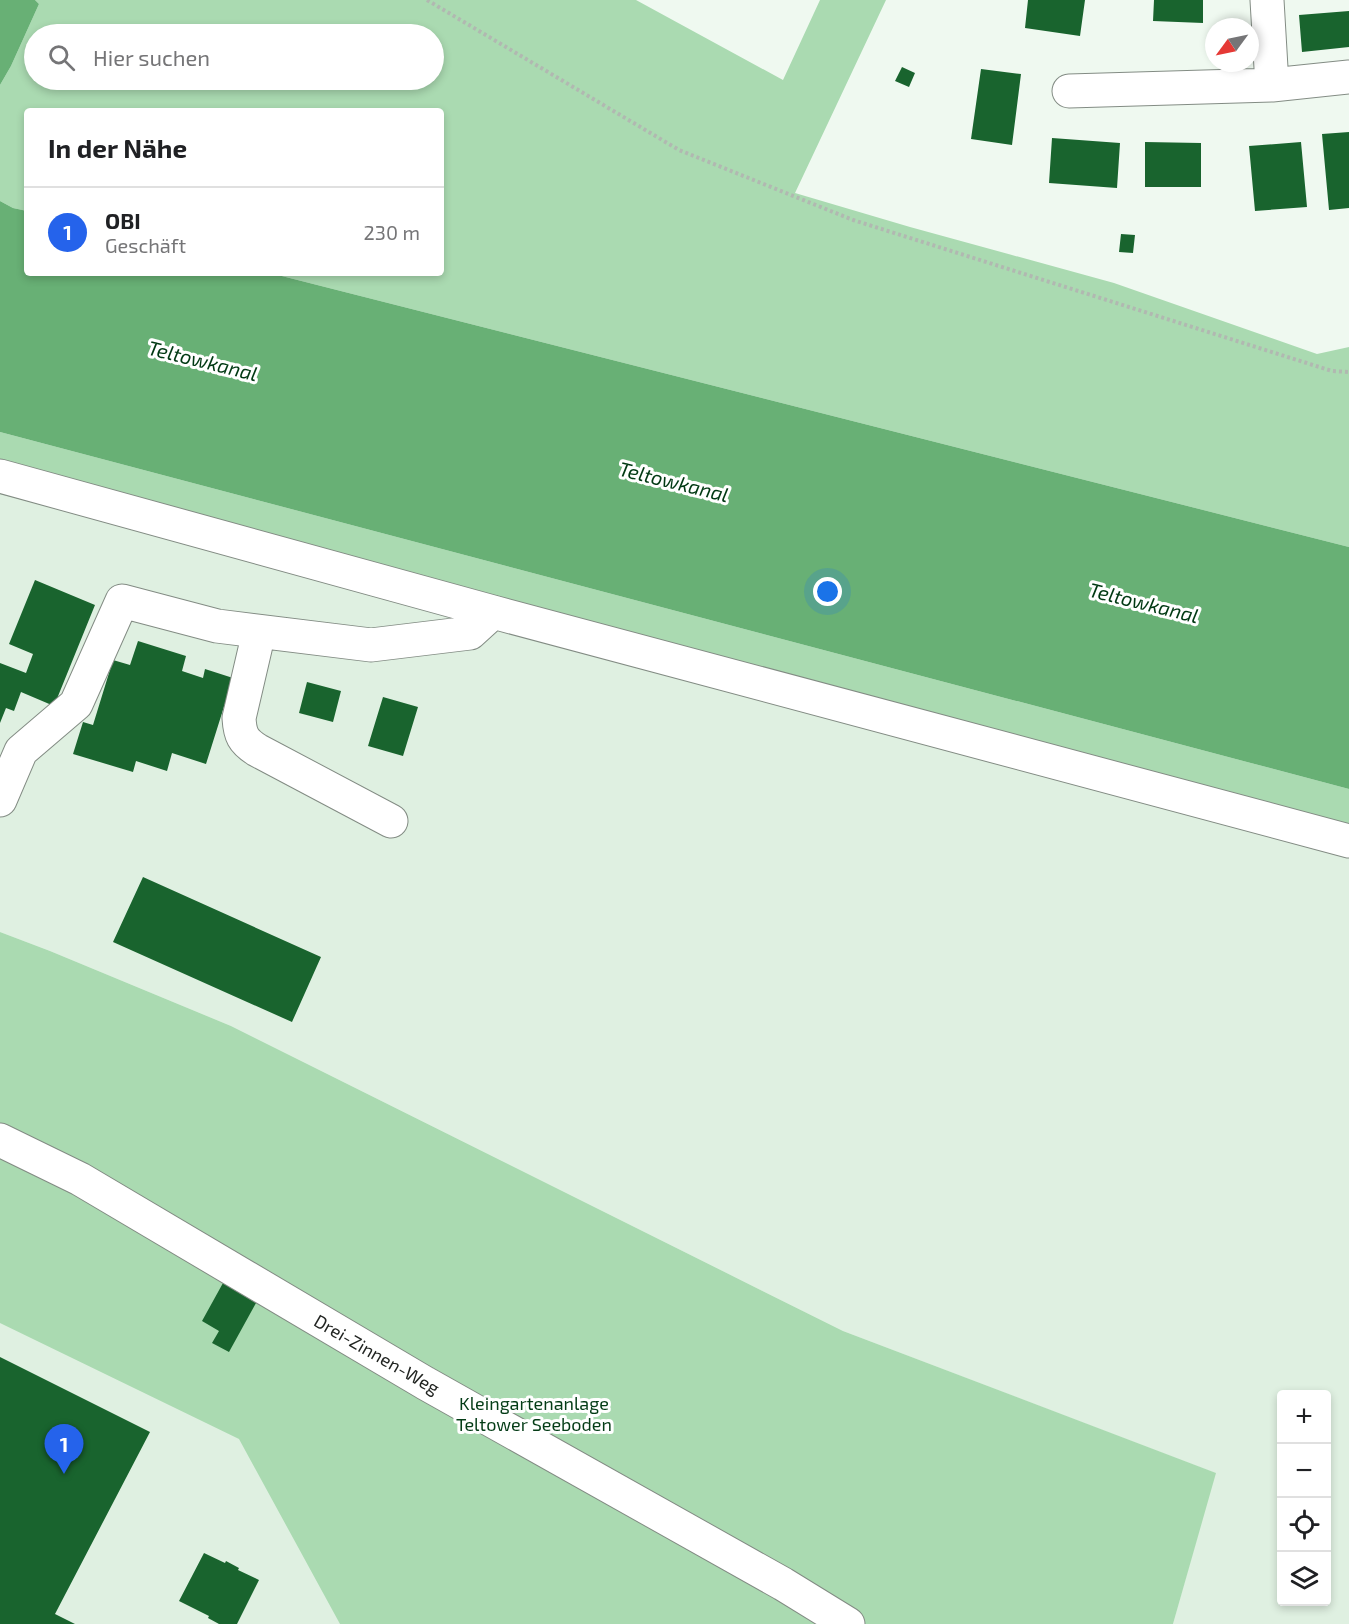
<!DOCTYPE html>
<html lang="de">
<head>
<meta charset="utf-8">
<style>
  :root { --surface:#fff; --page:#f6f6f6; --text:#202124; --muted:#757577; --line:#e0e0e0; --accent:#2563eb }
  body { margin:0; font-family:"Exo 2",sans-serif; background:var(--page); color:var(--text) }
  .controls { position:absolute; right:18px; bottom:18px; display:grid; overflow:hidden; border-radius:6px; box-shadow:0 3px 9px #0003 }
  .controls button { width:54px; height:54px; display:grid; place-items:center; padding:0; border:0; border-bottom:2px solid var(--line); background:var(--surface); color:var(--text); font:30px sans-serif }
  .compass { position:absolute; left:1205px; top:18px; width:54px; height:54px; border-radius:50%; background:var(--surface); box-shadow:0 3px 9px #0003; rotate:237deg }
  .you { position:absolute; left:828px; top:592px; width:21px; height:21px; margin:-15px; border:4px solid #fff; border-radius:50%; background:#1a73e8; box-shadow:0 0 0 9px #1a73e833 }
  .badge { display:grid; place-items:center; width:39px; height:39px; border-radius:50%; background:var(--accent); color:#fff; font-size:20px; font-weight:700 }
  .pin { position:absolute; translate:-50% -50px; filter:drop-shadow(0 2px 3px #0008) }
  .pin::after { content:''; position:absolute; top:32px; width:21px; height:18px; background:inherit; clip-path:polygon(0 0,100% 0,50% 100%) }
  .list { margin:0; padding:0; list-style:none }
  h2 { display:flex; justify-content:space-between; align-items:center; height:78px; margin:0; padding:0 24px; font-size:26px }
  h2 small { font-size:20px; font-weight:400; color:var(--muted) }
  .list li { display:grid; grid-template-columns:39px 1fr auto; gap:18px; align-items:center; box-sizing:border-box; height:90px; padding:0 24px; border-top:2px solid var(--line) }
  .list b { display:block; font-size:22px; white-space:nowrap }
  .list p { margin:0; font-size:20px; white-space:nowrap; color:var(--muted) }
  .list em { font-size:20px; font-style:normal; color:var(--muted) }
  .icon { flex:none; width:33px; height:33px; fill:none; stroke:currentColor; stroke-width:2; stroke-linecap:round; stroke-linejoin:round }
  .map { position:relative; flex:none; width:1349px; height:1624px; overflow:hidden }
  .search { position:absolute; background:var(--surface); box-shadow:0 3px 9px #0003; left:24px; top:24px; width:420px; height:66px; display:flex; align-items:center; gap:15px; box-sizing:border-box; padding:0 21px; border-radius:33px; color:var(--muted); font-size:22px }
  .panel { position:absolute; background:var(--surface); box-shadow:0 3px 9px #0003; left:24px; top:108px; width:420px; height:168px; border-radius:6px }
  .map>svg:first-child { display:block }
  .built { fill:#dff0e1; fill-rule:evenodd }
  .green { fill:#aadab1; fill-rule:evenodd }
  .water { fill:#68b075 }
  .building { fill:#19642e }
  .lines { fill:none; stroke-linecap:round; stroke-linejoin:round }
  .minor-casing { stroke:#838c84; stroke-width:35 }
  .path { stroke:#b1b8b1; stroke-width:4; stroke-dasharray:3 3; stroke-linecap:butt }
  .minor { stroke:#fff; stroke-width:33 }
  .labels { text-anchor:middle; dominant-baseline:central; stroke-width:6; stroke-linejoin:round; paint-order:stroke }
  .street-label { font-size:18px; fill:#222522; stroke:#fff }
  .park-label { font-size:18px; fill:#043c16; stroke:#fff }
  .water-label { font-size:20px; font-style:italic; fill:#003913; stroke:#fff }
</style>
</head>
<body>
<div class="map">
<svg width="1349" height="1624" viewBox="0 0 1349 1624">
  <rect width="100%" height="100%" fill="#eff9f0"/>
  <path class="built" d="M0,494l1349,355v775h-176l42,-151 -372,-142 -612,-305 -181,-75 -50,-19zM1282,1394h44v208h-44z
    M0,1248l279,147 126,229h-405z"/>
  <path class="green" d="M35,0h601l147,80 37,-80h66l-91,193 115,34 204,56 203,71 32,-7v200l-1079,-274h171v-162h-414v100l-14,-3 -13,-7v-116l11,-19 28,-62zM34,34h400v46h-400z
    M0,432l1349,357v60l-1349,-355z
    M0,932l50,19 181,75 612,305 373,142 -43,151h-833l-101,-185 -239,-116z"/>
  <path class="water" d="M0,0h35l4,4 -28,62 -11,19z
    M0,201l13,7 14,3v62h243l1079,274v242l-1349,-357z"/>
  <path class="building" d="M1028,0h57l-5,36 -55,-8z
    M1154,0h49v23l-50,-2z
    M1349,11v36l-47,5 -3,-37z
    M902,67l13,6 -6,14 -14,-6z
    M981,69l40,5 -9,71 -41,-6z
    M1349,132v76l-20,2 -7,-76z
    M1052,138l68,5 -3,45 -68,-5z
    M1145,142l56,1v44h-56z
    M1301,142l6,65 -52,4 -6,-65z
    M1121,234l14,1 -2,18 -14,-1z
    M35,580l60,25 -41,101 -33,-14 -7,19 -8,-3 -6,15v-60l26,10 7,-19 -24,-10z
    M138,641l48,15 -4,15 21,7 2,-9 28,9 -27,86 -34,-11 -5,18 -31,-10 -3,11 -60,-18 10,-32 10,3 20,-65 17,5z
    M307,682l34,9 -8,31 -34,-9z
    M383,697l35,10 -15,49 -35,-10z
    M143,877l178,80 -29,65 -179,-80z
    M223,1283l33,20 -27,49 -17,-9 7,-12 -17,-10z
    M0,1357l150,75 -95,182 20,10h-75z
    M204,1553l21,10 1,-2 13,7 -1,2 21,10 -22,44h-18l-11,-6 1,-2 -30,-15z"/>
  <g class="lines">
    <g class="minor-casing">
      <path id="minor" d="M1272,85l77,-8
        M1069,91l203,-6 -5,-85
        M0,476l493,136 856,229
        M259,632l-20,86c1,17 4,23 18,32l134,71
        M0,800l21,-49 55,-47 46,-103 95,25 154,19 99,-12 23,-21
        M0,1140l80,39 345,204 358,201 65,40"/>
    </g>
    <path class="path" d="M427,0l252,150 174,70 479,151 17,1"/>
    <use href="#minor" class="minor"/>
  </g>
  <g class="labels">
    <g class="street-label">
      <text transform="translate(377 1354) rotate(30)">Drei-Zinnen-Weg</text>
    </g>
    <g class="park-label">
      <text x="534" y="1403">Kleingartenanlage<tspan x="534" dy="21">Teltower Seeboden</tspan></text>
    </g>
    <g class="water-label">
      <text transform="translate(203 360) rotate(14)">Teltowkanal</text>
      <text transform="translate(674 481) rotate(14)">Teltowkanal</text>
      <text transform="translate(1144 602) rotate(14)">Teltowkanal</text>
    </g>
  </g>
</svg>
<div class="controls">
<button>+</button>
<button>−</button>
<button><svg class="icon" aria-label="locate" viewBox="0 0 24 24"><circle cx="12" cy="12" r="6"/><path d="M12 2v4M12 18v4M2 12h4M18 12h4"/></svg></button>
<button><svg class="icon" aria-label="layers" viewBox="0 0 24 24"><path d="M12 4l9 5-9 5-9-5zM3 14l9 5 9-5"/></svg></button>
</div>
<svg class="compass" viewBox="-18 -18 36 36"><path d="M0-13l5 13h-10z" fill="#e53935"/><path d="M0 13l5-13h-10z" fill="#757577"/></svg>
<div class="you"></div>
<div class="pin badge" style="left:64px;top:1474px">1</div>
<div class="search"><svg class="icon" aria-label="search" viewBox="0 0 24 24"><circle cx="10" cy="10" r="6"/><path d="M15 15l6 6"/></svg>Hier suchen</div>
<section class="panel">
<h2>In der Nähe<small></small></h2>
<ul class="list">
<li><span class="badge">1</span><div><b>OBI</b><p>Geschäft</p></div><em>230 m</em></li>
</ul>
</section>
</div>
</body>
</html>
